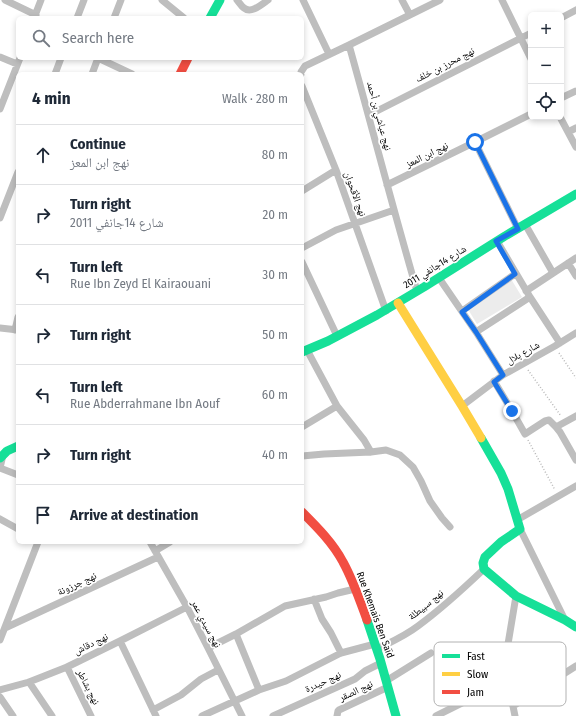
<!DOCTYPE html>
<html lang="en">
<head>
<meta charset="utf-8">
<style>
  :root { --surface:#fff; --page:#f6f6f7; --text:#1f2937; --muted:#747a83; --line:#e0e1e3 }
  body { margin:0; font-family:"Fira Sans Condensed","Noto Naskh Arabic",sans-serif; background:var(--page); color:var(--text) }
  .controls { position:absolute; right:12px; top:12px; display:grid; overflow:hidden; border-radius:6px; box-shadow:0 2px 6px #0003 }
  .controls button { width:36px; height:36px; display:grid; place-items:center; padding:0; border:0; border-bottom:1px solid var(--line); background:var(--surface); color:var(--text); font:20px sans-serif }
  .stop { position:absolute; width:12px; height:12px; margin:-9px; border:3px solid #1a73e8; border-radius:50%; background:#fff }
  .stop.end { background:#1a73e8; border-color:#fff; box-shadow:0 1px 4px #0008 }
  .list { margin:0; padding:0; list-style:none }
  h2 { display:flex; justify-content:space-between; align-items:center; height:52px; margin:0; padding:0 16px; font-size:17px }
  h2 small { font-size:13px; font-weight:400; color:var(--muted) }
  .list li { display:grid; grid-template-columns:26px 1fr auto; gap:12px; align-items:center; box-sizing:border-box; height:60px; padding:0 16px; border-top:1px solid var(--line) }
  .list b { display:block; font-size:15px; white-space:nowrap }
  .list p { margin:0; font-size:13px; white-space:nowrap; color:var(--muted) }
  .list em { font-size:13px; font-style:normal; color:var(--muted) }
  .icon { flex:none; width:22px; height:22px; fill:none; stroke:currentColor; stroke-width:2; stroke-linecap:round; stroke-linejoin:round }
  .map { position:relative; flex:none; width:576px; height:716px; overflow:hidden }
  .search { position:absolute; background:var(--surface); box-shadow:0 2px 6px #0003; left:16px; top:16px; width:288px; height:44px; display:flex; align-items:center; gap:10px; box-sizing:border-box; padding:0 14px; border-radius:6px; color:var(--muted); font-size:15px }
  .panel { position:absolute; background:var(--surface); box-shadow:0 2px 6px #0003; left:16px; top:72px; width:288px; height:472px; border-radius:6px }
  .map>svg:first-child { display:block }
  .green { fill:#ececec }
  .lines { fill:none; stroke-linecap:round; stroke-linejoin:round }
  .path { stroke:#b9b9b9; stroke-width:1.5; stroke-dasharray:1 2; stroke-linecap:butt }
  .street { stroke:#bebebe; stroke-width:7 }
  .fast { stroke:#16e098; stroke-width:9 }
  .slow { stroke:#ffcf43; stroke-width:9 }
  .jam { stroke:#f24e42; stroke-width:9 }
  .route { stroke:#1a73e8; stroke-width:5 }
  .labels { text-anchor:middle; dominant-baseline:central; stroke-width:3.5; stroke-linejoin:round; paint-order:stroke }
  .street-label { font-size:10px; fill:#000; stroke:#fff }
  .key { fill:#fff; stroke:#b2b2b2; stroke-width:1 }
  .key-label { font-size:11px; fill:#000 }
</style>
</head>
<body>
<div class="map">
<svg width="576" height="716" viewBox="0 0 576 716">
  <rect width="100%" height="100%" fill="#fff"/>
  <path class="green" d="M511,279l11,18 -45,27 -11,-18z"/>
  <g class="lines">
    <path class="path" d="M559,353l17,25
      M528,370l33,46
      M528,440l27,50"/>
    <path class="street" d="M5,0l31,15
      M162,0l22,18
      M237,0c2,2 4,6 7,8 7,6 17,-3 24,-8
      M303,0l26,54
      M402,0l8,15
      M502,0l29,59
      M34,18l7,-18
      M77,18l7,-18
      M114,18l7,-18
      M561,18l15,-8
      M0,57l17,7
      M55,74l6,-16
      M92,74l6,-16 34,16
      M301,74v-2l4,-6 44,-21
      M302,86l34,84 50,141
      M561,98l15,-7
      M0,109l20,-51
      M369,115l162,-82
      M560,117l16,30
      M568,132l8,-4
      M475,142l43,87
      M387,185l88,-43 56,-28
      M302,191l34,-21
      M0,218l18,-46
      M525,224l28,49
      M497,241l33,56 30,46
      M302,248l34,-18 58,-20
      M302,262l35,74
      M568,263l8,13
      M439,278l37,54 27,43
      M417,291c-24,-82 -45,-164 -68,-246l91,-45
      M526,291l50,-33
      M462,311l53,-37
      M0,328l18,2
      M15,330l3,-13
      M476,332l54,-35
      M307,350l30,56 27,34 7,12
      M494,381l18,30 13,23 20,-13 4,-1 7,7
      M462,406l41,-31 52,-29 21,-13
      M576,416l-20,11 4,5 16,28
      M302,427l35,-21
      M3,455l-3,13 18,7
      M302,456l22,-2 47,-2 15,-2 14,5 13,12 8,14 9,20 12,17 8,9
      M0,519l18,10
      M517,520l59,-34
      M520,529l45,91
      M150,542l37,65 21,41 34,68
      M155,551l15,-9
      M314,599l8,20 9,14 10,20
      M5,628l153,-71
      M236,634l23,56
      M0,640l38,-98
      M120,641l36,75
      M208,648l28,-14 49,-28 41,-9 12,-4 17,-4
      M377,649c14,-7 28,-13 41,-23 23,-17 45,-37 66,-57
      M67,667l24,49
      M386,681l45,-28
      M29,682l23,34
      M0,690l29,-8 38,-15 53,-26 67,-34
      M0,697l13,19
      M513,706l63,-40
      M153,710l28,-15 20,-16 17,-9
      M202,716l57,-26 27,-9 55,-28 34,-9
      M273,716l82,-37 10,-8 16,-8
      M337,716l1,-5 1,-1 49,-23
      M436,716l52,-26 20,-8
      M515,716l-7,-34v-38l8,-48"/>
    <path class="fast" d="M210,18l10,-18
      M302,352l26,-11 49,-26 47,-28 81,-51 71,-42
      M481,438l20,35 7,16 12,40 -19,13 -16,15 -2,6 1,6 32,27 49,24 11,7
      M0,458l7,-7 11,-5
      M367,620l13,39 16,57"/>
    <path class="slow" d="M398,303l64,103 19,32"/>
    <path class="jam" d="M180,74l8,-16
      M302,512c15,15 31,31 41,50 10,18 17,39 24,58"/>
  </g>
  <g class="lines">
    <path class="route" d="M475,142l43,87 -22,12 19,33 -53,38 14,20 27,43 -9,7 18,29"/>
  </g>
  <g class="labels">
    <g class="street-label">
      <text transform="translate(445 65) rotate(-27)">نهج محرز بن خلف</text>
      <text transform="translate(379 116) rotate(75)">نهج عياشي بن أحمد</text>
      <text transform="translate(427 155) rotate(-26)">نهج ابن المعز</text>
      <text transform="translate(355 194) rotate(70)">نهج الأقحوان</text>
      <text transform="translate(435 267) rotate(-32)">شارع 14جانفي 2011</text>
      <text transform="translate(523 353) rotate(-29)">شارع بلال</text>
      <text transform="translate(77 584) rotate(-25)">نهج جرزونة</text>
      <text transform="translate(426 605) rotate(-39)">نهج سبيطلة</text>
      <text transform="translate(375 615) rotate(70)">Rue Khemais Ben Saïd</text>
      <text transform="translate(206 624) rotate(62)">نهج سيدي عمر</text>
      <text transform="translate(91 644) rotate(-26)">نهج دقاش</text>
      <text transform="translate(323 682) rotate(-24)">نهج حيدرة</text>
      <text transform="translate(88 687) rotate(63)">نهج بشاطر</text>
      <text transform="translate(356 691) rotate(-25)">نهج الصقر</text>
    </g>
  </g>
  <rect x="434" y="642" width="132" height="64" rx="6" class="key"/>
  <rect x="442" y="654" width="18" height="4" fill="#16e098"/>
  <rect x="442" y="672" width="18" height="4" fill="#ffcf43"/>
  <rect x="442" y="690" width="18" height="4" fill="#f24e42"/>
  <g class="key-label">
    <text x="467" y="660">Fast</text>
    <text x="467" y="678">Slow</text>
    <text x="467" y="696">Jam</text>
  </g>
</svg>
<div class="controls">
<button>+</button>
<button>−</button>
<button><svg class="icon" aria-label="locate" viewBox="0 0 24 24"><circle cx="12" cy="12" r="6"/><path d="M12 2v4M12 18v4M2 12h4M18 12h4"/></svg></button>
</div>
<div class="stop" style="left:475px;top:142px"></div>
<div class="stop end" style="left:512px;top:411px"></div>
<div class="search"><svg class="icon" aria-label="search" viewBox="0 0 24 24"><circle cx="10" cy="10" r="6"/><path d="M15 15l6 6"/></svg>Search here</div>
<section class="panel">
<h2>4 min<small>Walk · 280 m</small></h2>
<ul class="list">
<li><svg class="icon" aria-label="ahead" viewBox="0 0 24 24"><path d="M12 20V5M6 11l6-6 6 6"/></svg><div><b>Continue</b><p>نهج ابن المعز</p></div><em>80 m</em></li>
<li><svg class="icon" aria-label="right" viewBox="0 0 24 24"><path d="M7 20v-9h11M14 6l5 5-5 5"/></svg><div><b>Turn right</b><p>شارع 14جانفي 2011</p></div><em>20 m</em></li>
<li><svg class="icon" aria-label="left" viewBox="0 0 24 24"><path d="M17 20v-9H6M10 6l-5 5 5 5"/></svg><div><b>Turn left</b><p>Rue Ibn Zeyd El Kairaouani</p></div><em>30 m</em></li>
<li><svg class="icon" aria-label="right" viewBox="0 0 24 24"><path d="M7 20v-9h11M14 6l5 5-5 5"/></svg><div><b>Turn right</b></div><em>50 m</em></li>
<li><svg class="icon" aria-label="left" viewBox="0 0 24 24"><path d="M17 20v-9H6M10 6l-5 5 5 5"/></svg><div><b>Turn left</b><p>Rue Abderrahmane Ibn Aouf</p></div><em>60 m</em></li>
<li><svg class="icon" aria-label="right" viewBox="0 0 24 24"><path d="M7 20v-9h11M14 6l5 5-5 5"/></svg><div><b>Turn right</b></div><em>40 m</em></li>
<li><svg class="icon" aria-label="arrive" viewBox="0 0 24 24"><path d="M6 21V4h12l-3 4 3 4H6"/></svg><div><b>Arrive at destination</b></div></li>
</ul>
</section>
</div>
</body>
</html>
